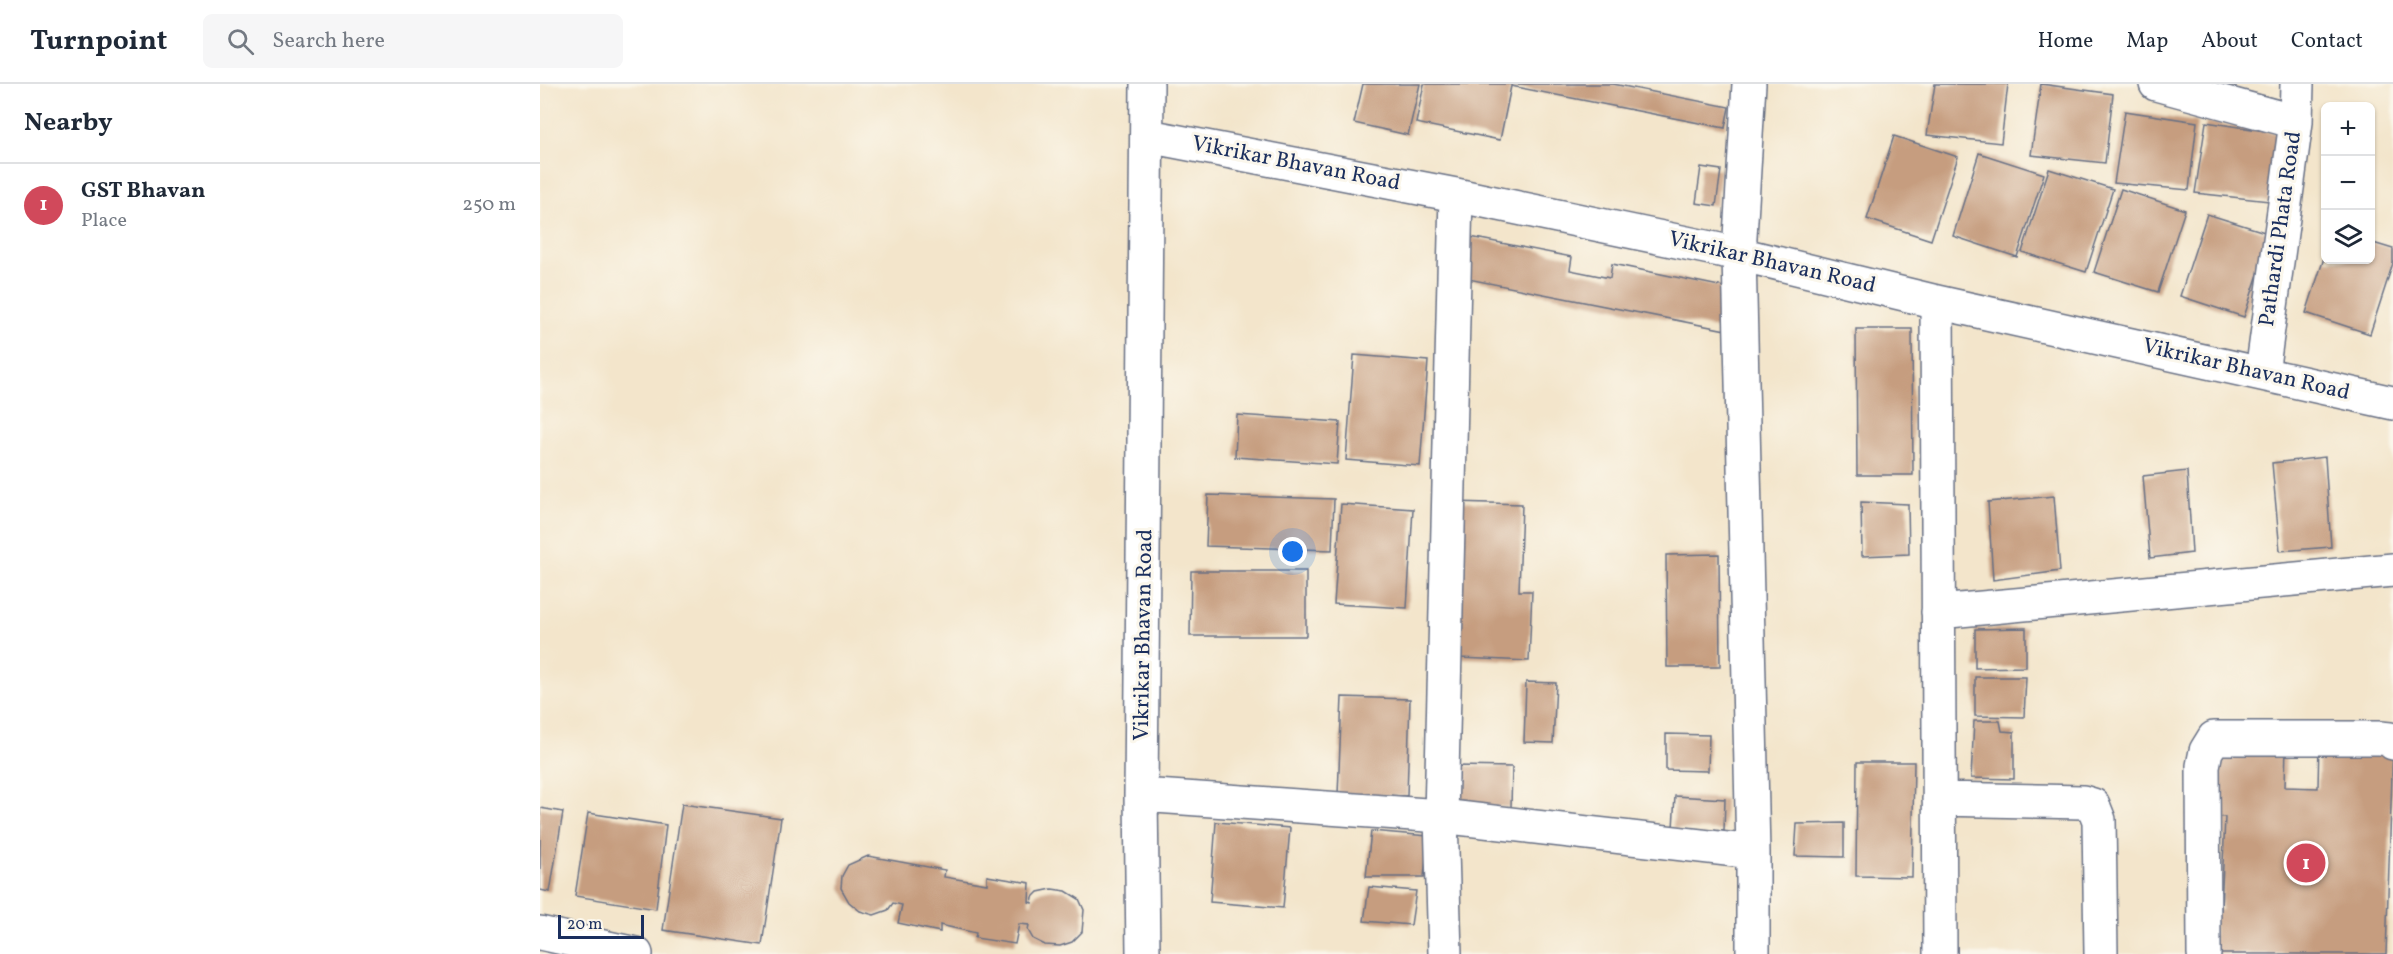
<!DOCTYPE html>
<html lang="en">
<head>
<meta charset="utf-8">
<style>
  :root { --surface:#fff; --page:#f6f6f7; --text:#1f2937; --muted:#747a83; --line:#e0e1e3; --accent:#d1495b }
  body { margin:0; font-family:Vollkorn,serif; background:var(--page); color:var(--text) }
  .controls { position:absolute; right:18px; top:18px; display:grid; overflow:hidden; border-radius:9px; box-shadow:0 2px 4px #0004 }
  .controls button { width:54px; height:54px; display:grid; place-items:center; padding:0; border:0; border-bottom:2px solid var(--line); background:var(--surface); color:var(--text); font:30px sans-serif }
  .scale { position:absolute; left:18px; bottom:15px; width:86px; box-sizing:border-box; padding-left:6px; border:3px solid #1b2f5e; border-top:0; font-size:16px; line-height:21px; white-space:nowrap; color:#1b2f5e; -webkit-text-stroke:4px #fbf7ec; paint-order:stroke }
  .you { position:absolute; left:753px; top:468px; width:21px; height:21px; margin:-15px; border:4px solid #fff; border-radius:50%; background:#1a73e8; box-shadow:0 0 0 9px #1a73e833 }
  .badge { display:grid; place-items:center; width:39px; height:39px; border-radius:50%; background:var(--accent); color:#fff; font-size:20px; font-weight:700 }
  .pin { position:absolute; translate:-50% -50%; border:3px solid #fff; box-shadow:0 2px 6px #0006 }
  .list { margin:0; padding:0; list-style:none }
  h2 { display:flex; justify-content:space-between; align-items:center; height:78px; margin:0; padding:0 24px; font-size:26px }
  h2 small { font-size:20px; font-weight:400; color:var(--muted) }
  .list li { display:grid; grid-template-columns:39px 1fr auto; gap:18px; align-items:center; box-sizing:border-box; height:84px; padding:0 24px; border-top:2px solid var(--line) }
  .list b { display:block; font-size:22px; white-space:nowrap }
  .list p { margin:0; font-size:20px; white-space:nowrap; color:var(--muted) }
  .list em { font-size:20px; font-style:normal; color:var(--muted) }
  .icon { flex:none; width:33px; height:33px; fill:none; stroke:currentColor; stroke-width:2; stroke-linecap:round; stroke-linejoin:round }
  .map { position:relative; flex:none; width:1853px; height:870px; overflow:hidden }
  header { display:flex; align-items:center; gap:36px; box-sizing:border-box; height:84px; padding:0 30px; background:var(--surface); border-bottom:2px solid var(--line) }
  header strong { font-size:28px }
  nav { display:flex; gap:33px; margin-inline-start:auto; font-size:21px }
  .search { width:420px; height:54px; background:var(--page); display:flex; align-items:center; gap:15px; box-sizing:border-box; padding:0 21px; border-radius:9px; color:var(--muted); font-size:22px }
  main { display:flex }
  aside { flex:1; background:var(--surface) }
  .map>svg:first-child { display:block }
  .building { fill:#c69d7f }
  .lines { fill:none; stroke-linecap:round; stroke-linejoin:round }
  .minor-casing { stroke:#676f84; stroke-width:36 }
  .minor { stroke:#fff; stroke-width:33 }
  .labels { text-anchor:middle; dominant-baseline:central; stroke-width:6; stroke-linejoin:round; paint-order:stroke }
  .street-label { font-size:22px; fill:#1b2f5e; stroke:#fbf7ec }
</style>
</head>
<body>
<header>
<strong>Turnpoint</strong>
<div class="search"><svg class="icon" aria-label="search" viewBox="0 0 24 24"><circle cx="10" cy="10" r="6"/><path d="M15 15l6 6"/></svg>Search here</div>
<nav><a>Home</a><a>Map</a><a>About</a><a>Contact</a></nav>
</header>
<main>
<aside>
<h2>Nearby<small></small></h2>
<ul class="list">
<li><span class="badge">1</span><div><b>GST Bhavan</b><p>Place</p></div><em>250 m</em></li>
</ul>
</aside>
<div class="map">
<svg width="1853" height="870" viewBox="0 0 1853 870">
  <rect width="100%" height="100%" fill="#fbf7ec"/>
  <filter id="ink" filterUnits="userSpaceOnUse"><feTurbulence type="fractalNoise" baseFrequency=".0167" numOctaves="2"/><feDisplacementMap in="SourceGraphic" scale="12" xChannelSelector="R" yChannelSelector="G"/><feConvolveMatrix kernelMatrix="1 2 1 2 8 2 1 2 1" color-interpolation-filters="sRGB"/></filter>
  <filter id="wash" filterUnits="userSpaceOnUse"><feTurbulence type="fractalNoise" baseFrequency=".008" numOctaves="4" result="noise"/><feDisplacementMap in="SourceGraphic" scale="24" xChannelSelector="R" yChannelSelector="G"/><feGaussianBlur stdDeviation="1.35" result="paint"/><feColorMatrix in="noise" values="0 0 0 0 0 0 0 0 0 0 0 0 0 0 0 0 0 1.4 0 .05"/><feComposite in="paint" operator="in"/></filter>
  <g filter="url(#wash)">
    <rect width="100%" height="100%" fill="#f3e5cb"/>
    <g id="blocks">
      <path class="building" d="M823,0h57l-12,51 -54,-12z
        M884,0h189l116,23 -4,21 -214,-42 -11,54 -84,-17z
        M1395,0h73l-7,59 -74,-8z
        M1501,0l72,10 -8,69 -74,-8z
        M1585,27l72,11 -8,68 -75,-7z
        M1666,38l72,11 -9,68 -74,-8z
        M1354,52l64,21 -27,83 -64,-21z
        M1439,69l65,21 -27,83 -64,-21z
        M1161,83l20,3 -5,36 -20,-3z
        M1509,85l64,20 -27,83 -64,-20z
        M1581,105l64,21 -27,82 -64,-20z
        M1667,130l64,20 -27,83 -64,-21z
        M925,152l107,21 -2,13 40,8 2,-14 122,25 -8,41 -263,-52z
        M1830,158l23,7v14l-23,71 -64,-21 19,-58 1,5h44z
        M1316,245h56l1,146h-56z
        M814,271l74,6 -8,105 -74,-6z
        M697,331l103,7 -3,42 -102,-7z
        M1785,373l6,90 -51,4 -8,-88z
        M1647,387l5,82 -42,5 -7,-82z
        M668,411l126,4 -2,51 -126,-4z
        M1514,412l6,75 -67,9 -5,-78z
        M915,418l67,2 -3,87h13l-3,70 -69,-3z
        M1321,418l47,2 1,50 -47,2z
        M801,420l72,5 -6,99 -73,-4z
        M1179,470l1,113h-53l-1,-112z
        M651,487h115v65h-116z
        M1486,544v39l-51,1v-39z
        M1435,593h51l-2,40 -49,-1z
        M986,598l30,1 -3,60 -29,-1z
        M802,613l68,2 -3,97 -69,-2z
        M1434,637h26l2,10 12,1v47l-43,-1z
        M1126,650l43,1 -1,36 -42,-1z
        M1674,657l72,3 -1,43 33,1 1,-46 74,3 -7,209h-173l1,-44h7l4,-93 -13,-1z
        M1317,678h57l-2,115 -56,-1z
        M914,682l58,1 -1,40 -58,-2z
        M1135,712l50,3 -1,32 -51,-3z
        M142,720l99,14 -19,127 -99,-15z
        M0,724l23,4 -13,80 -10,-2z
        M48,729l78,12 -10,84 -81,-13z
        M676,738l74,6 -7,80 -73,-6z
        M1304,739v34l-49,-1 2,-32z
        M831,747l57,5 -4,41h-58z
        M328,772l77,14 -1,7 43,7v-8l43,7 -1,19 3,1 1,-6 5,-5 14,-3 14,2 13,8 5,11 -2,22 -10,10 -12,4 -15,-1 -12,-6 -5,-9 1,-5 -10,-1 -4,20 -40,-6 1,-5 -36,-8v7l-42,-9 4,-18 -9,-2 -5,7 -14,5 -14,-4 -11,-9 -8,-14 1,-12 6,-11z
        M829,803l47,4 -5,34 -47,-4z"/>
    </g>
  </g>
  <g filter="url(#ink)">
    <use href="#blocks" fill-opacity="0" stroke="#676f84" stroke-width="1.5"/>
    <g class="lines">
      <g class="minor-casing">
        <path id="minor" d="M1209,0l-10,170 14,598v102
          M1616,0l140,38
          M608,52l308,59 283,59 198,48 456,101
          M1397,218l3,652
          M1722,289l34,-251 1,-38
          M1398,528l455,-42
          M601,711l300,21 15,-621
          M1399,715l144,3 10,3 6,15 2,134
          M0,849l96,21
          M603,870l-2,-159 6,-711
          M905,870l-4,-138 312,36
          M1664,870l-1,-188 3,-15 8,-13h166l10,1 3,4"/>
      </g>
      <use href="#minor" class="minor"/>
    </g>
  </g>
  <g class="labels">
    <g class="street-label">
      <text transform="translate(756 80) rotate(11)">Vikrikar Bhavan Road</text>
      <text transform="translate(1741 145) rotate(-82)">Pathardi Phata Road</text>
      <text transform="translate(1232 179) rotate(13)">Vikrikar Bhavan Road</text>
      <text transform="translate(1706 286) rotate(13)">Vikrikar Bhavan Road</text>
      <text transform="translate(604 551) rotate(-89)">Vikrikar Bhavan Road</text>
    </g>
  </g>
</svg>
<div class="controls">
<button>+</button>
<button>−</button>
<button><svg class="icon" aria-label="layers" viewBox="0 0 24 24"><path d="M12 4l9 5-9 5-9-5zM3 14l9 5 9-5"/></svg></button>
</div>
<div class="scale">20 m</div>
<div class="you"></div>
<div class="pin badge" style="left:1766px;top:779px">1</div>
</div>
</main>
</body>
</html>
